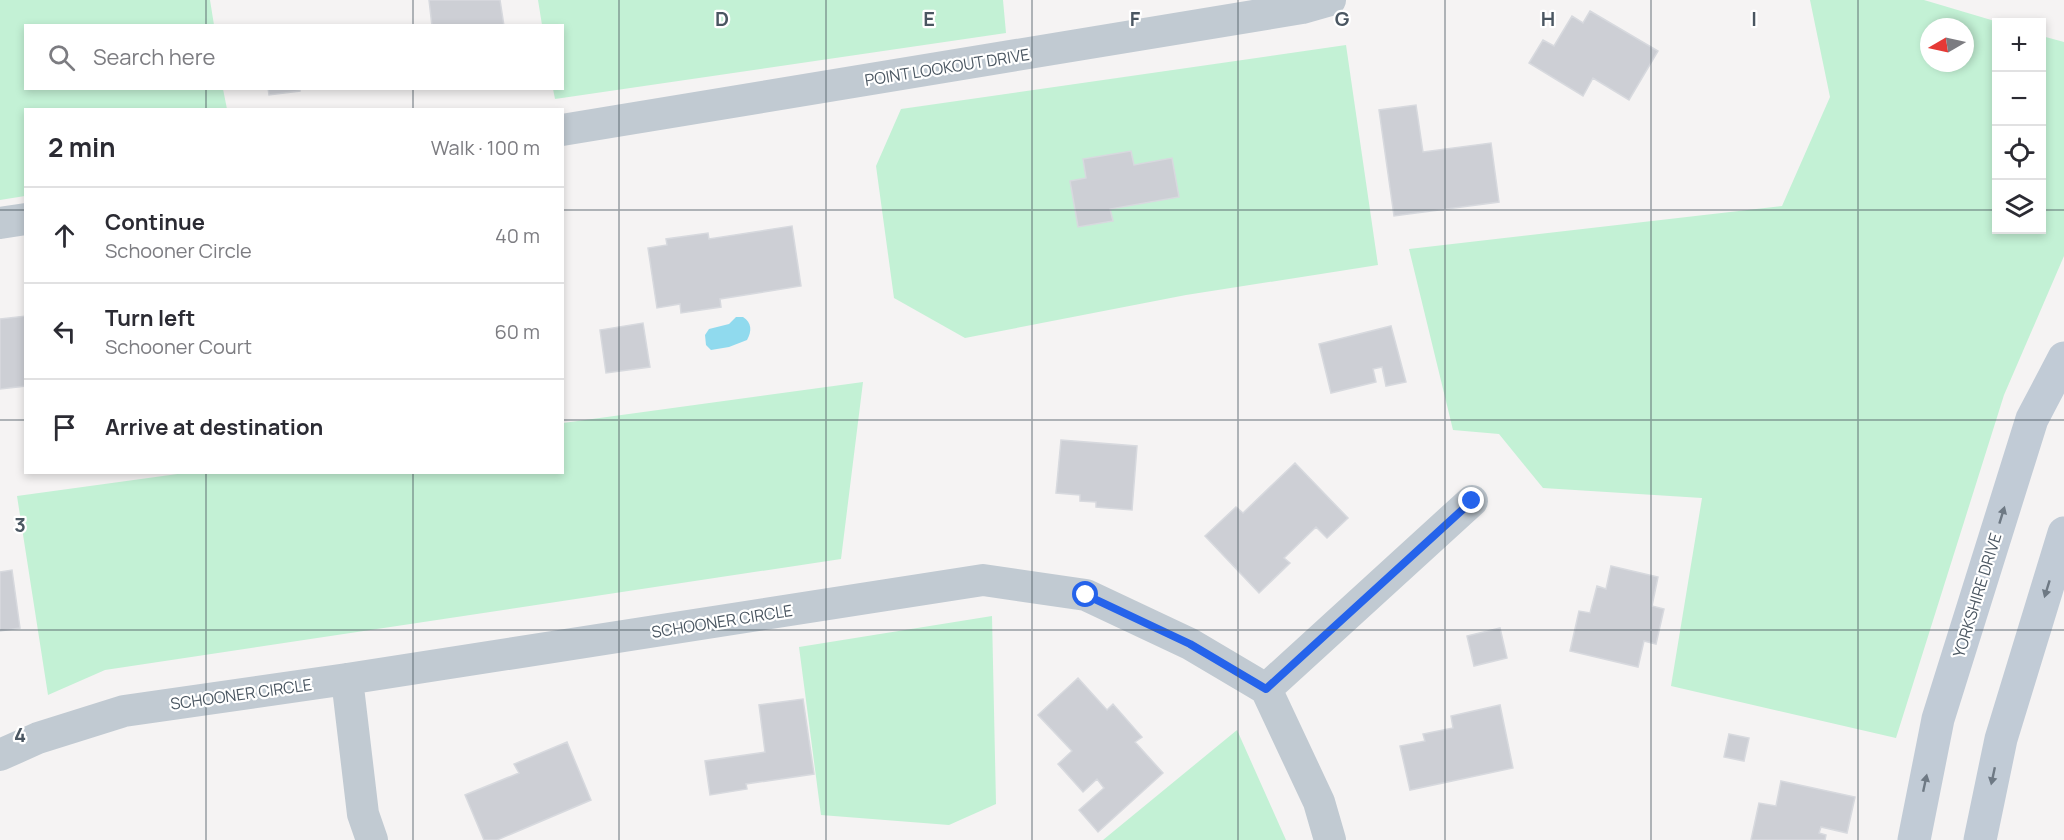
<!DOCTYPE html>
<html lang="en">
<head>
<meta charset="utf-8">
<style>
  :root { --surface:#fff; --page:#f2f2f3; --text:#2b2b33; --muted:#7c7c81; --line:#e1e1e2 }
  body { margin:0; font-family:Manrope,sans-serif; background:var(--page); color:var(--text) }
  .controls { position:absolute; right:18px; top:18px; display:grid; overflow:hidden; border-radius:0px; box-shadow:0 3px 9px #0003 }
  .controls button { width:54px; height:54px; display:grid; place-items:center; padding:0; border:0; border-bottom:2px solid var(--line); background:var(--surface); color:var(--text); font:30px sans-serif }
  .compass { position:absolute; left:1920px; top:18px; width:54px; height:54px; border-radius:50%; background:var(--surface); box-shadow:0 3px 9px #0003; rotate:261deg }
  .stop { position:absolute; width:18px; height:18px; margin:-14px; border:4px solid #2563eb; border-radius:50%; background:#fff }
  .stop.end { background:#2563eb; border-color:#fff; box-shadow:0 2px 6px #0008 }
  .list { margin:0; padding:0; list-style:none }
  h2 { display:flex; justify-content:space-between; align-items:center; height:78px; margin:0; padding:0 24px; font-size:26px }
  h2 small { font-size:20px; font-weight:400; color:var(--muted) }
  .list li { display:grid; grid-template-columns:39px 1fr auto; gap:18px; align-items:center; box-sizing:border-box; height:96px; padding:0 24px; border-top:2px solid var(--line) }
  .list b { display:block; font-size:22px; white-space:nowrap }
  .list p { margin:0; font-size:20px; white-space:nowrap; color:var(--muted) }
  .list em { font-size:20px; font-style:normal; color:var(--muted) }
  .icon { flex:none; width:33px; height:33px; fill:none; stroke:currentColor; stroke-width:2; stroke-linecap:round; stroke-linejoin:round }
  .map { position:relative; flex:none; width:2064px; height:840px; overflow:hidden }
  .search { position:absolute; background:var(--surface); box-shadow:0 3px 9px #0003; left:24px; top:24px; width:540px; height:66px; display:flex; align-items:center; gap:15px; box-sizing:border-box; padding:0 21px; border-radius:0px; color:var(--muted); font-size:22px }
  .panel { position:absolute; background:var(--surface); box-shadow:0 3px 9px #0003; left:24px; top:108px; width:540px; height:366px; border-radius:0px }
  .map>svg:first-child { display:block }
  .green { fill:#c3f1d5; fill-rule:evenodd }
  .water { fill:#90daee }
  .building { fill:#cdcfd5; stroke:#d7d9de; stroke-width:1.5 }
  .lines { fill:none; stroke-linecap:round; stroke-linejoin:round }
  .street { stroke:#c1cad2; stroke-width:32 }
  .secondary { stroke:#c1cbd6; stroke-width:33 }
  .oneway { fill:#6e7984 }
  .route { stroke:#2563eb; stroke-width:8 }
  .grid { fill:none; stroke:#4a5661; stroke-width:1.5; stroke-opacity:0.55 }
  .labels { text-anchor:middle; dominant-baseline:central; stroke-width:4.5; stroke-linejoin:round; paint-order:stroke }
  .street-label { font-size:16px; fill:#4a5661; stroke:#fff }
  .grid-label { font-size:20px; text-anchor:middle; font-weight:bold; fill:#4a5661; stroke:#fff; stroke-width:4.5; stroke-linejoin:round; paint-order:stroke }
</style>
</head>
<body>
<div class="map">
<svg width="2064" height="840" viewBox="0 0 2064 840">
  <rect width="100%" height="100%" fill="#f5f3f3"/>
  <path class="green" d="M0,0h210l4,25 -188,1v62l197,1 4,20 -201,1 -1,86 -25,4z
    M538,0h465l3,33 -451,66 -2,-10 9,-1v-62l-20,-1z
    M1810,0h114l74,22h-2v208h46v-194l22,6v214l-60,139 -108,343 -225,-52 31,-188 -159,-10 -44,-54 -46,-4 -44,-181 373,-43 48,-109zM1929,27h36v36h-36z
    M1346,45l32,220 -192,30 -221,43 -71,-40 -18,-132 25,-57z
    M863,382l-22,177 -736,111 -57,25 -31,-199 175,-24h370l1,-49z
    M992,616l4,188 -47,21 -128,-10 -22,-168z
    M1237,730l49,110h-183z"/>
  <path class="water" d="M736,317h7c9,6 9,14 4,23l-18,7 -18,3 -5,-5 -1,-10 4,-6 20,-5z"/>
  <path class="building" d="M429,0h71l4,26h-72z
    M1590,11l68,40 -29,49 -36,-22 -10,18 -54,-33 14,-23 11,6 18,-30 11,7z
    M268,88h32v3l-31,4z
    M1416,105l7,47 68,-9 8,59 -105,14 -15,-106z
    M1131,151l3,14 38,-7 7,39 -69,12 3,12 -35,6 -8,-46 16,-3 -3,-19z
    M792,226l9,60 -81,13 1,8 -40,6 -1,-9 -23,4 -9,-60 19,-3 -1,-6 42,-6 1,6z
    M26,316v70l-26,3v-70z
    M643,323l7,44 -44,6 -6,-43z
    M1391,326l15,56 -20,4 -4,-19 -9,2 3,13 -45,11 -12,-49z
    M1061,440l76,6 -5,64 -36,-3v-5l-16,-1v-6l-24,-2z
    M1295,463l53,55 -21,20 -11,-11 -32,31 6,5 -31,30 -54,-57 31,-29 7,6z
    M1611,566l47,11 -6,29 12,3 -8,35 -12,-3 -6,26 -68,-16 9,-40 11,2 7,-27 9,3z
    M12,570l8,58 -20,3v-59z
    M1500,628l7,30 -33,8 -7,-30z
    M1078,678l29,32 6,-6 29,33 -7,5 28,31 -65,59 -19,-22 25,-22 -7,-9 -14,13 -25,-28 14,-13 -34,-36z
    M803,699l11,75 -68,10 1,5 -37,6 -5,-34 60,-9 -6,-47z
    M1500,705l13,63 -103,22 -10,-44 25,-5 -2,-7 30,-6 -2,-12z
    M1729,734l20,4 -5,23 -20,-4z
    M567,742l24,58 -94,40h-13l-19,-45 54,-22 -5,-9z
    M1781,781l74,16 -8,36 -26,-6 -2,6 7,2 -1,5h-74l8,-37 17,3z"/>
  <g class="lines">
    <path class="street" d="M562,130l740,-122 28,-8
      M0,223l26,-4
      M347,679l16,135 9,26
      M1266,689l206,-188
      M0,755l38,-17 86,-27 223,-32 636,-99 103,15 104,49 76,45 53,113 11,38"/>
    <path class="secondary" d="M1914,840l24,-121 94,-300 32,-61
      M1980,840l21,-101 63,-206"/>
  </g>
  <defs><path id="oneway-solid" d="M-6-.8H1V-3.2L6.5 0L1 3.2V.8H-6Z" transform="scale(1.5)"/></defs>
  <g class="oneway">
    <use href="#oneway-solid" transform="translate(2002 515) rotate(-73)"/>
    <use href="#oneway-solid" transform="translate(2047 589) rotate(107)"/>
    <use href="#oneway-solid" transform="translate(1993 776) rotate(102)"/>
    <use href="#oneway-solid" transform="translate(1925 783) rotate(-78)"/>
  </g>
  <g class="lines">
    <path class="route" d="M1086,595l104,49 76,45 206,-188"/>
  </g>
  <path class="grid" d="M206,0v26M413,0v26M619,0v840M826,0v840M1032,0v840M1238,0v840M1445,0v840M1651,0v840M1858,0v840M206,88v22M413,88v22M0,210h26M562,210h1434M2042,210h22M0,420h26M562,420h1502M206,472v368M413,472v368M0,630h2064"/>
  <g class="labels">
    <g class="street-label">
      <text transform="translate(947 67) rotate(-9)">POINT LOOKOUT DRIVE</text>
      <text transform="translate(1977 595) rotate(-73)">YORKSHIRE DRIVE</text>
      <text transform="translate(722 621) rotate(-9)">SCHOONER CIRCLE</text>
      <text transform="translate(241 694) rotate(-8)">SCHOONER CIRCLE</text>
    </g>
  </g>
  <g class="grid-label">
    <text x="722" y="26">D</text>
    <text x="929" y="26">E</text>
    <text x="1135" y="26">F</text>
    <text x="1342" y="26">G</text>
    <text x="1548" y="26">H</text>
    <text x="1754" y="26">I</text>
    <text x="20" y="532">3</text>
    <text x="20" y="742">4</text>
  </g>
</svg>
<div class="controls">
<button>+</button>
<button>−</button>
<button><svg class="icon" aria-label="locate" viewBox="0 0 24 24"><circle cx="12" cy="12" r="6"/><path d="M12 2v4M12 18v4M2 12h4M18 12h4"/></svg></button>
<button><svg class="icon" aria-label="layers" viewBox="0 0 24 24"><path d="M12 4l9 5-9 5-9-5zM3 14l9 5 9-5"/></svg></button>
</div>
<svg class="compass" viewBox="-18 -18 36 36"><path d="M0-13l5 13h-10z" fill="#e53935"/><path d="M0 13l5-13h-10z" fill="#7c7c81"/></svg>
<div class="stop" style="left:1086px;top:595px"></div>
<div class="stop end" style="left:1472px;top:501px"></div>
<div class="search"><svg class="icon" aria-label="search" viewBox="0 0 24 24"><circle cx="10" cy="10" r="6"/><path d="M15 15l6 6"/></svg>Search here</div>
<section class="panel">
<h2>2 min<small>Walk · 100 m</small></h2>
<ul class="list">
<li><svg class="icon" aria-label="ahead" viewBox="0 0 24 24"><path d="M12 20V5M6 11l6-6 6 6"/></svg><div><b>Continue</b><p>Schooner Circle</p></div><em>40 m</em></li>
<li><svg class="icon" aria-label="left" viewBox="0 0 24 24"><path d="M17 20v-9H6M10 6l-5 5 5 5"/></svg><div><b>Turn left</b><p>Schooner Court</p></div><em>60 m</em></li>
<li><svg class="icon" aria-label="arrive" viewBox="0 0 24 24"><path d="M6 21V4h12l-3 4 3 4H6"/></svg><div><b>Arrive at destination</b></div></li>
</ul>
</section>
</div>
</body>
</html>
